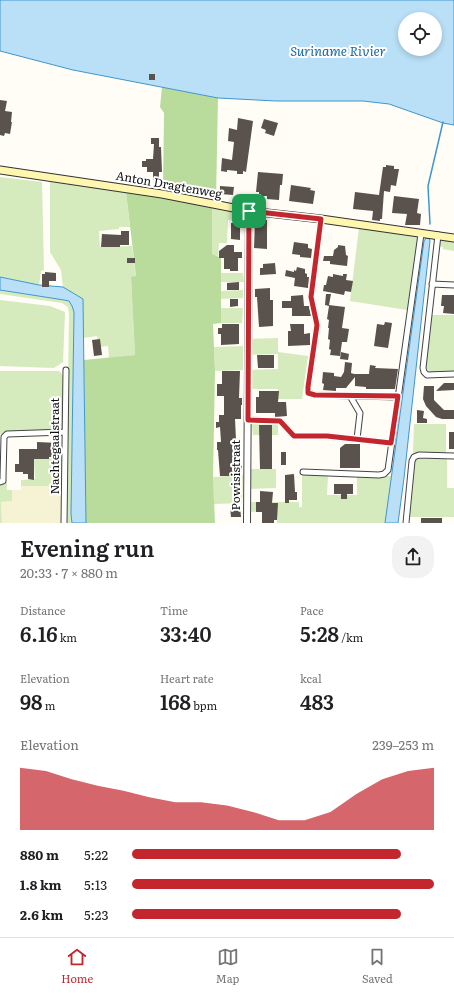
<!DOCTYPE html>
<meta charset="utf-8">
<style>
:root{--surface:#fff;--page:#f2f2f2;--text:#202124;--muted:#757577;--line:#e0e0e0;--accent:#c4262e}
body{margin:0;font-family:Literata,serif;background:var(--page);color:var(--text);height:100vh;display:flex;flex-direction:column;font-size:15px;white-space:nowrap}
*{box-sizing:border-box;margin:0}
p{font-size:13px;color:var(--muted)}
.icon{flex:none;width:22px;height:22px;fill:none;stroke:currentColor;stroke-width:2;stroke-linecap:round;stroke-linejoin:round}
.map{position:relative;height:523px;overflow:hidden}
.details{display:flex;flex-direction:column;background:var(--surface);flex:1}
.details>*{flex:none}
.controls{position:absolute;left:398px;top:12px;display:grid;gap:8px}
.controls a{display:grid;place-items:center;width:44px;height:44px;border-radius:50%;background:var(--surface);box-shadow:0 2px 6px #0003;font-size:20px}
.pin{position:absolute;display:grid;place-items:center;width:34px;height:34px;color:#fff;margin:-17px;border-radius:8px;box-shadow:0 2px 6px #0006}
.round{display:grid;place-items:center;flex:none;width:42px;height:42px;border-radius:16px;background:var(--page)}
.summary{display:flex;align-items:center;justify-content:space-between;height:68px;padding:0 20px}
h1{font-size:22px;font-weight:600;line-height:30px}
.metrics{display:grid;grid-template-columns:repeat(3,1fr);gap:6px;height:68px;padding:4px 20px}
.metrics div{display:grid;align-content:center}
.metrics b{font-size:20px;font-weight:600}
.metrics small{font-size:11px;font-weight:400}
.metrics p{font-size:11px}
.chart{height:112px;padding:8px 20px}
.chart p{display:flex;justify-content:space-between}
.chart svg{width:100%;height:72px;margin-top:4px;fill:var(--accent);opacity:.7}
ul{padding:0 20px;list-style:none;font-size:13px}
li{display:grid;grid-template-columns:64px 48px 1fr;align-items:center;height:30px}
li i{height:10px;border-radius:5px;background:var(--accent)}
.tabs{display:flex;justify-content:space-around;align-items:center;height:56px;border-top:1px solid var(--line);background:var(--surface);font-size:11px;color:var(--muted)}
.tabs a{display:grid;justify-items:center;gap:2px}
.tabs .active{color:var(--accent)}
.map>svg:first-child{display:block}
</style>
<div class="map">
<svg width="454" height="523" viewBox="0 0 454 523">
<rect width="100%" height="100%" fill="#fffdf5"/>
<path fill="#f6f3d4" d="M21,486H64L62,523H2L1,502L11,501L12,490H21Z"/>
<path fill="#d5ebbd" d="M0,177L42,182L44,270L41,271L39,285L0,277Z
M50,180L126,192L130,227H119V229L99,231L100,247L132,246L136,277H131L135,355L109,358L108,346L99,347L97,336L83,338V299L63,287L61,270L50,252Z
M212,206L242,210L244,214V220H228L227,243H219L218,257L212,254Z
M359,228L418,237L407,310L350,301Z
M445,238L454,240V251L443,249V247L439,246L441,241Z
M221,273H243L244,282H221Z
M0,290L64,300L69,301L72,306L74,312L72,436V523H66L69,314L68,307L62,303L0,294Z
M243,290V298L220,299V291Z
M0,300L50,306L65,312L63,362L54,368L0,366Z
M221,308H243L242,323H221Z
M431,315H454V372C444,372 428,377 425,365Z
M278,338V352L308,356L302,399H278V389H248V370L278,369V354L248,355V339Z
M243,346V370L215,371L214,347Z
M0,371H59C63,374 63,376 64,381L63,428L60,430L0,434Z
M252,424H278V435H253Z
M414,424H446V453H413Z
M64,458V486H21V480L35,479L34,459Z
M447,458V488H454V517H407L415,459Z
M249,469H276V488L249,489Z
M243,475L242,503L214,504L213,477Z
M302,475H328L327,495H357V477L392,476L385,523H277V511L248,512V502H299V507H302Z
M7,481V490H12V501L1,502L2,523H0V482Z"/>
<path fill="#b9dc9c" d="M162,87L218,98L216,198L163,190L164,113L160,107Z
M126,192L212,206V254L221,258V323L213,324L215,371L213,477L215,523H86L84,360L135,355L131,277L136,276Z"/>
<path fill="#b9e0f7" stroke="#3f96cf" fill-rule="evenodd" d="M0,0H454V125L443,123L389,104L363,101H276L218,98L73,70L0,51ZM405,19H435V49H405Z
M426,238H429L430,241L404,478L398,523H385L424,241Z
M0,277L39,285L63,287L83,299L86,523H72L71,514L74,312L72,306L69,301L64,300L0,290Z"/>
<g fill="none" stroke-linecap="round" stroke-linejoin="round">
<path stroke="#3f96cf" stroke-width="1.5" d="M430,224L428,186L443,122"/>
</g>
<path fill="#5a524d" d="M149,74H155V80H149Z
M0,100L7,101L5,111L12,112L11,122H12L10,134L5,133L4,136L0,135Z
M238,118L253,121L246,172L243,171V174H237V171L227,170V172L221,171L222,158L232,160L234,142L228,141L229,128L237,130Z
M264,119L278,123L274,136L265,133L266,130L261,128Z
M151,138H159V147H161L162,172H159V180H153V172H147V167H142V161H146V159H153L154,144H151Z
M386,165L394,166V169H399L396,186L391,185L390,192L384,191L382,219H380V221L372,220L373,211L353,209L355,192L379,195L383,167H386Z
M258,172L283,174L282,185H280L279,200L267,199V196H261V194H259V192H256Z
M291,185L311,188L310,190L315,191L313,204L289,201Z
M220,186L234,187L233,195L220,194Z
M394,196L419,199L417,213L421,214L420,225H405L407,214L392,213Z
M255,220H267V249L254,248Z
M231,223H239L238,226H240V240L231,239Z
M121,231H129V245H120V247H101L102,234L121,235Z
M294,242L308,244V248L312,249L311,258L300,257V255L292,254Z
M227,245H234V252H242V258H238V271H230V269H224V258H219V251Z
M338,245L345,246L346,255L348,256L347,266L330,264V261H323L324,256H333L334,250L338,247Z
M127,258H135V263H127Z
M275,263L276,274L260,275V268H263V264Z
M297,267L305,269V273L307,274V277H309L308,288L294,286L295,278L285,276L286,270L294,272V270L296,271Z
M45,272L56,273V281H49V287H42V274H45Z
M333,274L343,276V274H347L346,280L353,281L351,292L345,291L344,295L323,291L324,285H326L328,276L333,277Z
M239,282V290H227V283Z
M270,288V300H273V326L259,327L257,297H255V289Z
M326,294H331L329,305L345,307L342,328L349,329L347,342H342L340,356L330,355L331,350L329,349L330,340L328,339L329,328H328L329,320L327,319L329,306L325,305Z
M303,295L304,306H309L311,316H292V308H282V301H291V296Z
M442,295H454V314L443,313L444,306H441Z
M230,299H238V306L230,307Z
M385,322L392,323L388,348L374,346L377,324L384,325Z
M222,324H239V344L221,345V334H218V328H222Z
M290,324H304V334L310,333V345L288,346V331H291Z
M100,339L102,355L94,356L92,340Z
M341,352L349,354L348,360L340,359Z
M257,355H274V368H258Z
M345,362L352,363L351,373L354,374H369L370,365L376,366L375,368L398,369L395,389H366V387L355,386V377L346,388H336V391L323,390L324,384L322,383L323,372L334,373V376L341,377L344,372Z
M222,371H240L239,398H242V405H241V419H235L236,440L239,439L240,454H236L237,466H242V476H220L218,450H217V442H221L220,427L216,428V422H219V415H224V396H217V384H222Z
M444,383H454V390L436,391Z
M424,386H434V400L444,410H454V419H442L436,417L426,406L423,399Z
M259,391H279L278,402H286L287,416L275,417V413H256V397H259Z
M417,410L424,411L423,418L427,419V423H417Z
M259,425H272V469H260Z
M449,432H454V449H449Z
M37,442L59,443L58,457H49V459H34V480L28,479V474H23V472H15V464H19V449H37Z
M345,444H360V468H340V448Z
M281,452H286V465H281Z
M294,474L295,492H297V500H289V503H285V475Z
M334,484H353V494H347V499H341V494H334Z
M260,491L273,492L272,503H278L277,520H274V523H262V512H256V502H260Z
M240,506L241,517H231L230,507Z
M421,518H442V523H421Z"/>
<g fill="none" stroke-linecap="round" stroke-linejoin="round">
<defs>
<path id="minor" d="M321,219L311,297L317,325L308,387L309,393L315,395L398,397
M438,235L423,368L424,372L427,375L454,374
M432,284L454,285
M350,396L360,413L357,439
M248,420L280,421L294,436H327L391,443
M303,472L379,475L384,474L388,470L421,234
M0,482L3,481V478L4,437L7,434L65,432
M64,523L66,370
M406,523L412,461L414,457L419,455L454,456"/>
<path id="tertiary" d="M247,523L249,211"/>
<path id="secondary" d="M0,170L162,194L249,211L321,219L454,238"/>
</defs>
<use href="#minor" stroke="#444" stroke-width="7"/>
<use href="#tertiary" stroke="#444" stroke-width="8"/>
<use href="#secondary" stroke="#333" stroke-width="9"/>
<use href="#minor" stroke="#fff" stroke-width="5"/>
<use href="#tertiary" stroke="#fff" stroke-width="6"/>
<use href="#secondary" stroke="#fff6b0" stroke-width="7"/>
</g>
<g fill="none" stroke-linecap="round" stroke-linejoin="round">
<defs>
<path id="route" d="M249,211L321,219L311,297L317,325L308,387V393L315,395L398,396L391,443L327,436H294L280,421L248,420Z"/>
</defs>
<use href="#route" stroke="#fff" stroke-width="8"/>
<use href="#route" stroke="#c4262e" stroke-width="5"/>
</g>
<g text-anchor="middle" stroke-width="4" stroke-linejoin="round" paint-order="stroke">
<g font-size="12" fill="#111" stroke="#fff">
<text transform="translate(169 185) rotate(10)" y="4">Anton Dragtenweg</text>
<text transform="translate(55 446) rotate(-90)" y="4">Nachtegaalstraat</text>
<text transform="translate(236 475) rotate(-90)" y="4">Powisistraat</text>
</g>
<g font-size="13" font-style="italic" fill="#1768a6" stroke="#fff">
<text x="338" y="56">Suriname Rivier</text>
</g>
</g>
</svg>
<div class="controls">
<a><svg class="icon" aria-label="locate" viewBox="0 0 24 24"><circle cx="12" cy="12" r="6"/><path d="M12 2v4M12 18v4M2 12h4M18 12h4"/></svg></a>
</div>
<div class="pin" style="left:249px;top:211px;background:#1e9e55"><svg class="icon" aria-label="arrive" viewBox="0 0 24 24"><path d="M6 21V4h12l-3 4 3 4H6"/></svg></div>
</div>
<section class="details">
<div class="summary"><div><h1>Evening run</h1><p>20:33 · 7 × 880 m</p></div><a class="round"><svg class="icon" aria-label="share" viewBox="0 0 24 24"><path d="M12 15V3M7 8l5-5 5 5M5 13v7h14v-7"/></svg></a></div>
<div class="metrics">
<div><p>Distance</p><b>6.16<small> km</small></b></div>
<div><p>Time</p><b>33:40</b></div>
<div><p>Pace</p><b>5:28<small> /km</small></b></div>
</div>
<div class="metrics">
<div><p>Elevation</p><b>98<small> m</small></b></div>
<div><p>Heart rate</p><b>168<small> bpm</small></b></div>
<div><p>kcal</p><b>483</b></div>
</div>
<div class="chart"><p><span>Elevation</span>239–253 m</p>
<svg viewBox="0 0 160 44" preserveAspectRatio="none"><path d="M0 44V6L10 8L20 13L30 17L40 20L50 24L60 27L70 27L80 29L90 33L100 38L110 38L120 33L130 22L140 13L150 8L160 6V44z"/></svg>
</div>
<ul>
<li><b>880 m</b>5:22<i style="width:89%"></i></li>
<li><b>1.8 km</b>5:13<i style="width:100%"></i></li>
<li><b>2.6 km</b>5:23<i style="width:89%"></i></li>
</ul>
</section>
<nav class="tabs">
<a class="active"><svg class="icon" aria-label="home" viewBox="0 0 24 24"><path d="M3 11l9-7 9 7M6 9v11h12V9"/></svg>Home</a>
<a><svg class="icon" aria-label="map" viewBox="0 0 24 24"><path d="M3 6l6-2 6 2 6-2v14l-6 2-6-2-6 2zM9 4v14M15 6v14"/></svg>Map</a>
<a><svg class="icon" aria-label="saved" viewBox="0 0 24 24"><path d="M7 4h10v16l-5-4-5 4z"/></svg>Saved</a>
</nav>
